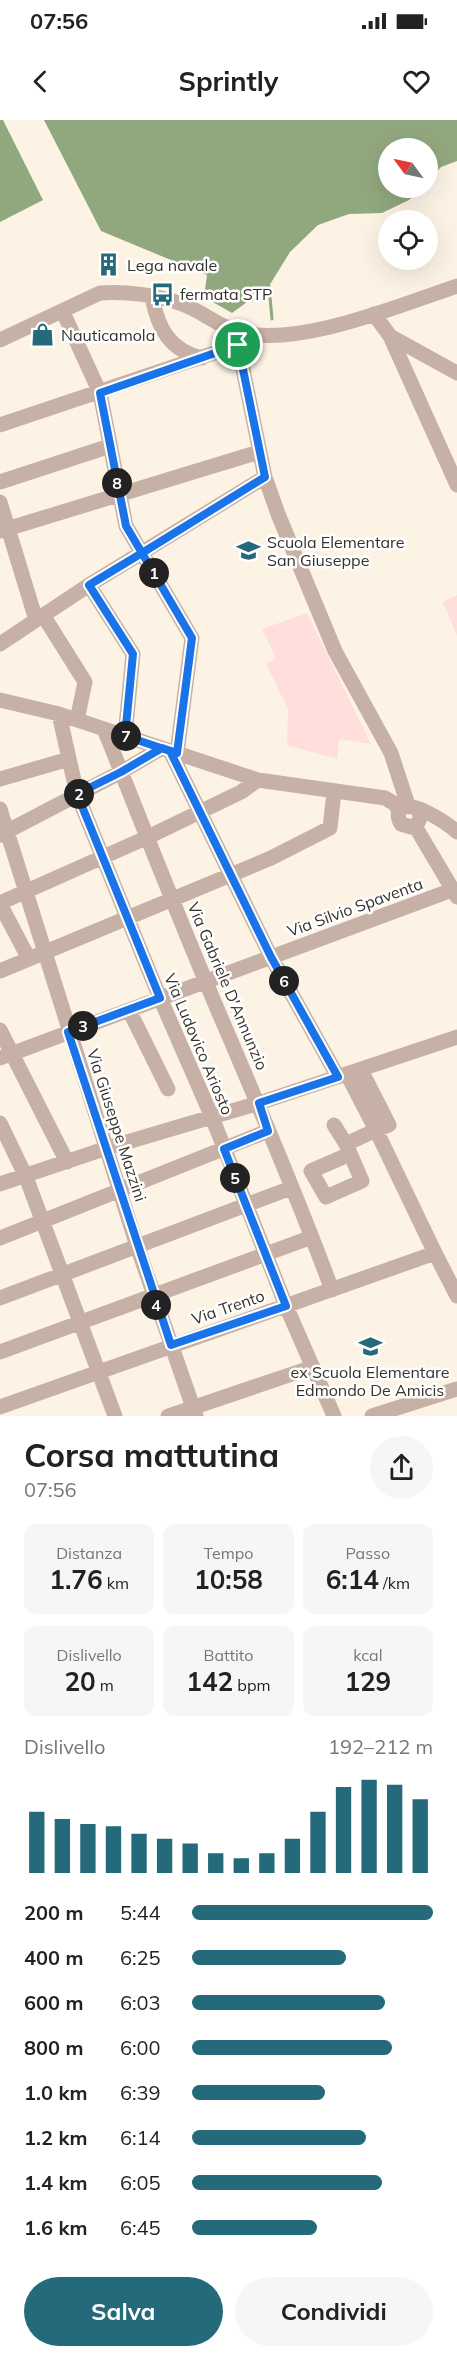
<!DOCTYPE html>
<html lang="it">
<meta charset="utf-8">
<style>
:root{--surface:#fff;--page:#f6f6f6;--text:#222;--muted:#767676;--accent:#256a7a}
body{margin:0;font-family:Mulish,sans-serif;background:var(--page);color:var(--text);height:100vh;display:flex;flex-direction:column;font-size:22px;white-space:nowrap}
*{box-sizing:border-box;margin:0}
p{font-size:20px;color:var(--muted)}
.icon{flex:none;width:33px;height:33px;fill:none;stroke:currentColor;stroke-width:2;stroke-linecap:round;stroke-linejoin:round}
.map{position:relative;height:1296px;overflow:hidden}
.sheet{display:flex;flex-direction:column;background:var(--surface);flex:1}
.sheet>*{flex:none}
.needle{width:39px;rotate:303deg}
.tools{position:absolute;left:378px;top:18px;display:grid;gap:12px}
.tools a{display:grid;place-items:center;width:60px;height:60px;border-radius:50%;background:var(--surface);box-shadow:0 6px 24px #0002;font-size:30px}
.pin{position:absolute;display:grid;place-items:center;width:51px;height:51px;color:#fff;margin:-26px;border:3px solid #fff;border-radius:50%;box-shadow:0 2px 6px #0007}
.km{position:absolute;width:30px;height:30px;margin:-15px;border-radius:50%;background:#222;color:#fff;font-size:16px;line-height:30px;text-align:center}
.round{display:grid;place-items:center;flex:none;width:63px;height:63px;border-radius:32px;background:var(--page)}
.summary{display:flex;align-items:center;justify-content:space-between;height:102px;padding:0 24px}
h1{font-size:33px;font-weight:700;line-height:45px}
.figures{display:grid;grid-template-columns:repeat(3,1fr);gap:9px;height:102px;padding:6px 24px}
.figures div{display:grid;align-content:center;border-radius:12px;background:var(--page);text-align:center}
.figures b{font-size:26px;font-weight:700}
.figures small{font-size:16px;font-weight:400}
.figures p{font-size:16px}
.chart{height:168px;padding:12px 24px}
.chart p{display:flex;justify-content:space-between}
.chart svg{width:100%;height:108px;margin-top:6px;stroke:var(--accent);stroke-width:6}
.primary-button{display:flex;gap:12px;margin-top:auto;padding:12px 24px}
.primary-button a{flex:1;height:69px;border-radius:36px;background:var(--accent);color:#fff;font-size:24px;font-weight:700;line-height:69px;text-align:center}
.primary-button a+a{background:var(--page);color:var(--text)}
ul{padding:0 24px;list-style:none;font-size:20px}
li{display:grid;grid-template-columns:96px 72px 1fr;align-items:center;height:45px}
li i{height:15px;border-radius:8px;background:var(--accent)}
.status{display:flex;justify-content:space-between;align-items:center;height:42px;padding:0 30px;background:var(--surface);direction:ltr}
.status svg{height:16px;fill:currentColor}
header{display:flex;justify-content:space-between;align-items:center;height:78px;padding:0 24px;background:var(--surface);font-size:27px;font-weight:700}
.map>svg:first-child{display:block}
</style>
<div class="status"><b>07:56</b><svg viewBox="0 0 49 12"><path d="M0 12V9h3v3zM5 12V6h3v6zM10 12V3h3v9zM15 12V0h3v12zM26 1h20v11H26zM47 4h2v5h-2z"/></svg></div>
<header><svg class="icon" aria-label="back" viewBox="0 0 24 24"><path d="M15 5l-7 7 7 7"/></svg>Sprintly<svg class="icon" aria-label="heart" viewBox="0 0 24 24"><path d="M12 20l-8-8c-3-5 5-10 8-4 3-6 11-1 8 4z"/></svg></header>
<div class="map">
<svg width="457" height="1296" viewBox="0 0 457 1296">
<rect width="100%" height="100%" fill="#fdf3e5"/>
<path fill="#ffdedc" d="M457,475V516L443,482Z
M307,493L371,624L339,619L337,639L287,625L288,589L266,544L276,538L262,509Z"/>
<path fill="#91a87f" d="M0,0H3L43,80L0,102Z
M44,0H457V41L441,47L428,61V28H388V68H421L409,80L382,93L349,94L318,105L290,132L269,166L232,193L204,177L207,155L101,111Z"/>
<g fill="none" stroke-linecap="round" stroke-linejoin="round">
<path stroke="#91a87f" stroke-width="3" d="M269,166L272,199"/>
<path stroke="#c7b1a7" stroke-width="15" d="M152,177C158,208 169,230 202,238
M63,192L100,273L126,406L192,518L177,633
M374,194L390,216L457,253
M238,212V225L265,357L278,394L335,531L391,633L408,685
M390,216L457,365
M0,220L100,173C125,171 158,175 182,184C202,191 219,207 239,212C298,228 400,185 457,166
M0,305L238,225
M0,362L110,326
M0,382L36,500
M0,411L259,332
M89,465L133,534L125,616
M43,495L85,562L77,600
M0,524L89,465L265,357
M0,580L59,594L258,660L385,678L395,684L399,691
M59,594L77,674L160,878L212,997L286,1186L334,1296
M104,609C146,713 186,818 231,921C266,1003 301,1086 332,1170
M170,631L271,837L338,957
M0,659L69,639
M0,689L137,1126L196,1296
M418,689C422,697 420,704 411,707L401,704C399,700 397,696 399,691C408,676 448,704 457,712
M415,706L457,777
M0,715L121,652L162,628
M0,783L148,717L241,672L258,660
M0,784L29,839
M0,851L271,738L330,708L334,672
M129,890L168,969
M0,910L67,1042
M0,938L452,770
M347,954L376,1010L389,1005L361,950
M0,1003L26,1057L115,1296
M334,1005L346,1024L362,1061L326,1077L311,1051L350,1034
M346,1024L376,1010L435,1133L457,1176
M0,1064L107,1028L259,983L457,917
M0,1118L268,1011
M0,1178L291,1068
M0,1232L312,1117
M0,1287L435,1133
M168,1296L313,1247
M372,1296L457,1269"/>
</g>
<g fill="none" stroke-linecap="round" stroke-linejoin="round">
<defs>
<path id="route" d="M238,225L265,357L142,433L192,518L177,633L162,628L121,652L77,674L160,878L68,912L171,1225L286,1186L224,1029L268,1011L259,983L338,957L271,837L170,631L125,616L133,534L89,465L142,433L126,406L100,273L238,225"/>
</defs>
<use href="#route" stroke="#fff" stroke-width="12"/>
<use href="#route" stroke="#1a73e8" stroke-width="8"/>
</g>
<defs>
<symbol id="building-bare" viewBox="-9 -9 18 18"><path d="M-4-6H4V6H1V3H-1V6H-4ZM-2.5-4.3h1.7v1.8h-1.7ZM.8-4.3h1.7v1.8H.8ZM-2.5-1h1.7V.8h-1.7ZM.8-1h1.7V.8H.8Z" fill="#256a7a" stroke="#fff" stroke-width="2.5" paint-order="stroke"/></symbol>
<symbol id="bus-bare" viewBox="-9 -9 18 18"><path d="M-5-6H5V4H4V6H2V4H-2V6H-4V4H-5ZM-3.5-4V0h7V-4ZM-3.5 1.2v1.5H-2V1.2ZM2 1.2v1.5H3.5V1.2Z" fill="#256a7a" stroke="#fff" stroke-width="2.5" paint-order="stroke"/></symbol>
<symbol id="shop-bare" viewBox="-9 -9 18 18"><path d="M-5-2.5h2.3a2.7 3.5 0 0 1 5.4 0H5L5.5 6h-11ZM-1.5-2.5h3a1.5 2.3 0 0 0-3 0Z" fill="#256a7a" stroke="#fff" stroke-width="2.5" paint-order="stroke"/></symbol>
<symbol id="school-bare" viewBox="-9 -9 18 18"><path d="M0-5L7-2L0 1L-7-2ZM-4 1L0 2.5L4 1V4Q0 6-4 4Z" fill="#256a7a" stroke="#fff" stroke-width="2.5" paint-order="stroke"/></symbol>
</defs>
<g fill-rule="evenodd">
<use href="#building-bare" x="92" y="128" width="33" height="33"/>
<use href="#bus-bare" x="146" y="158" width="33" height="33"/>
<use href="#shop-bare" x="26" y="198" width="33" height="33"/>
<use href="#school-bare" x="232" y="414" width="33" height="33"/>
<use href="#school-bare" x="354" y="1210" width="33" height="33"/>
</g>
<g text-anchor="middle" stroke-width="5" stroke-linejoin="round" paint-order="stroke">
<g font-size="16" fill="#35312c" stroke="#fff" text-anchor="start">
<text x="127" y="151">Lega navale</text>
<text x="180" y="180">fermata STP</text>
<text x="61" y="221">Nauticamola</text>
<text x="267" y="428">Scuola Elementare<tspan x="267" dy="18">San Giuseppe</tspan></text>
<text x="370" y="1258" text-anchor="middle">ex Scuola Elementare<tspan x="370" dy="18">Edmondo De Amicis</tspan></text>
</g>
<g font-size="16" fill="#35312c" stroke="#fff">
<text transform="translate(355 787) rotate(-20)" y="6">Via Silvio Spaventa</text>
<text transform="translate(228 866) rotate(67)" y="6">Via Gabriele D'Annunzio</text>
<text transform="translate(199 924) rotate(67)" y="6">Via Ludovico Ariosto</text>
<text transform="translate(117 1005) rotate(72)" y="6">Via Giuseppe Mazzini</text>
<text transform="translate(228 1187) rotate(-19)" y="6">Via Trento</text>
</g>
</g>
</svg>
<div class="tools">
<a><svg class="needle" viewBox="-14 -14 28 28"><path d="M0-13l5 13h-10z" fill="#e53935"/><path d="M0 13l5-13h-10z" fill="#767676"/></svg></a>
<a><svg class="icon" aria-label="locate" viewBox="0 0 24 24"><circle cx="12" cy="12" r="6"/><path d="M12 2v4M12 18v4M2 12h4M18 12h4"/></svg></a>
</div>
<div class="pin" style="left:238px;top:225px;background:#1e9e55"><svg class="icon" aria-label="arrive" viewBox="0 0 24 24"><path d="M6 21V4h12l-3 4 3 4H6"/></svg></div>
<b class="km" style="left:154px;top:453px">1</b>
<b class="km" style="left:79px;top:674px">2</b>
<b class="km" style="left:83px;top:906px">3</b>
<b class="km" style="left:156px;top:1185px">4</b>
<b class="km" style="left:235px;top:1058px">5</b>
<b class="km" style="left:284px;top:861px">6</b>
<b class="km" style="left:126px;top:616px">7</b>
<b class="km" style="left:117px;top:363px">8</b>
</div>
<section class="sheet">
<div class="summary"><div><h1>Corsa mattutina</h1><p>07:56</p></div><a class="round"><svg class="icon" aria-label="share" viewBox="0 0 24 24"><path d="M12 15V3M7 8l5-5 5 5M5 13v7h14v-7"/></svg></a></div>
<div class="figures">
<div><p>Distanza</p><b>1.76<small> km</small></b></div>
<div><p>Tempo</p><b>10:58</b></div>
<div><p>Passo</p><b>6:14<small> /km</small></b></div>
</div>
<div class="figures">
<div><p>Dislivello</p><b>20<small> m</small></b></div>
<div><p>Battito</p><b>142<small> bpm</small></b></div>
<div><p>kcal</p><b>129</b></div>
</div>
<div class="chart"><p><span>Dislivello</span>192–212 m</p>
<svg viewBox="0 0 160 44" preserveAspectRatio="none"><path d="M5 44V19M15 44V22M25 44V24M35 44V25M45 44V28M55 44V30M65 44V32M75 44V36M85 44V38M95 44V36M105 44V30M115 44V19M125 44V9M135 44V6M145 44V8M155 44V14"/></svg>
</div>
<ul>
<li><b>200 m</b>5:44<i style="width:100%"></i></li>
<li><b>400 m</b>6:25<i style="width:64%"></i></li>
<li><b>600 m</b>6:03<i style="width:80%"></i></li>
<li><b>800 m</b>6:00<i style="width:83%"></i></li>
<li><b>1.0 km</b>6:39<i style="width:55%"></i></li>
<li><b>1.2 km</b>6:14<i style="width:72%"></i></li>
<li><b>1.4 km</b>6:05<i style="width:79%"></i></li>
<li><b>1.6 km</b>6:45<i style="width:52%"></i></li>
</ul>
<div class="primary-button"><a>Salva</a><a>Condividi</a></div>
</section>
